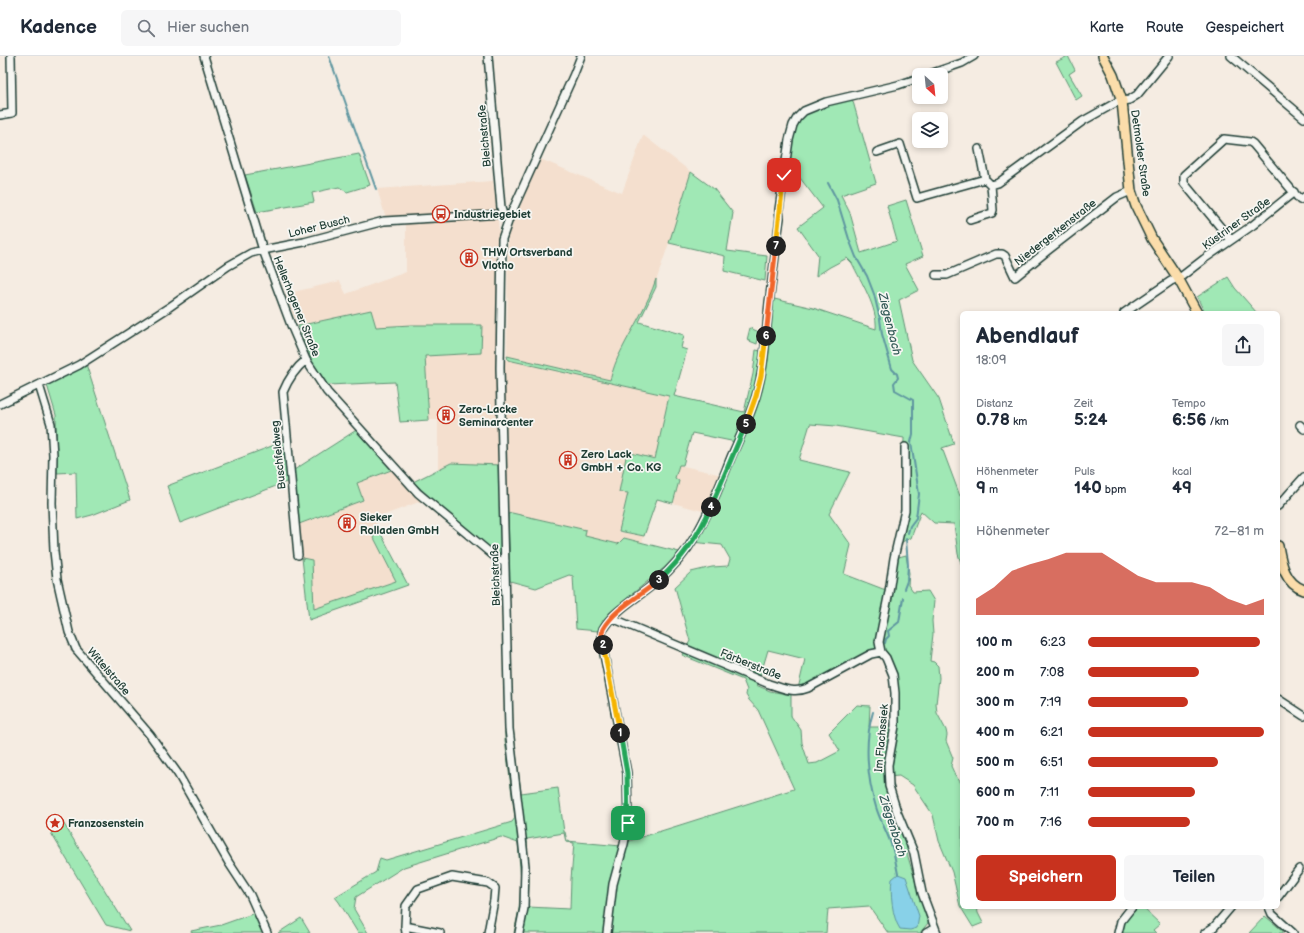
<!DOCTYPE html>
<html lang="de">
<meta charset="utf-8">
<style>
:root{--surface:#fff;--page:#f6f6f7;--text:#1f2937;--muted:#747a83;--line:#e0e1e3;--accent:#c8321e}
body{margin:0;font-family:"Balsamiq Sans",sans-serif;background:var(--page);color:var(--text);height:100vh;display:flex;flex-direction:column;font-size:15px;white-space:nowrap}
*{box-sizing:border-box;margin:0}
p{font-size:13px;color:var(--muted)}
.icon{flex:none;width:22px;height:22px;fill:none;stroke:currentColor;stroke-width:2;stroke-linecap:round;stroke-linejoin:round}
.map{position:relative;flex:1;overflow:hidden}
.panel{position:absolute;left:960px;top:255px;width:320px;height:598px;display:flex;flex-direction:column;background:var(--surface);border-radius:6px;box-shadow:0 2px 6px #0003}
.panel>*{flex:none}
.needle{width:26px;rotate:153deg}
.buttons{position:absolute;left:912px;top:12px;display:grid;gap:8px}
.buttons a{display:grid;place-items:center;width:36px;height:36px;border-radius:6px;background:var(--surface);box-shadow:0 2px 6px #0003;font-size:20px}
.pin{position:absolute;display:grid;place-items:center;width:34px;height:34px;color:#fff;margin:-17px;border-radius:8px;box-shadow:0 2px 6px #0006}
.km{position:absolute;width:20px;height:20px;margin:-10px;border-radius:50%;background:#222;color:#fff;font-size:11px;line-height:20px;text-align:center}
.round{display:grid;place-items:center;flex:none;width:42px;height:42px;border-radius:6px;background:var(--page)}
.overview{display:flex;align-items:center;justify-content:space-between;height:68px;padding:0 16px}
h1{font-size:22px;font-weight:700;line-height:30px}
.figures{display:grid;grid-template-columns:repeat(3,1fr);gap:6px;height:68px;padding:4px 16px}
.figures div{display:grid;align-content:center}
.figures b{font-size:17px;font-weight:700}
.figures small{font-size:11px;font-weight:400}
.figures p{font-size:11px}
.chart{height:112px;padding:8px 16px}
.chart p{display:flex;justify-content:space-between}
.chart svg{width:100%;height:72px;margin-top:4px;fill:var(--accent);opacity:.7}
.cta{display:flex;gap:8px;margin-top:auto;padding:8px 16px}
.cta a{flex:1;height:46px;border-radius:6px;background:var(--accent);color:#fff;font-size:16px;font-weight:700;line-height:46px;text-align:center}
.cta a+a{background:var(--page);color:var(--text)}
ul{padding:0 16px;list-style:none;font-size:13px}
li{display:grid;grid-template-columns:64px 48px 1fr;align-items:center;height:30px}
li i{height:10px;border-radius:5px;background:var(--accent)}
header{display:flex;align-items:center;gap:24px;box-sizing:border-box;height:56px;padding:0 20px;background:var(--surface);border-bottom:1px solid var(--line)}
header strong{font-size:19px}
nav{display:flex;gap:22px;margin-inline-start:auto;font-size:14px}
.search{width:280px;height:36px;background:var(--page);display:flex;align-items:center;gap:10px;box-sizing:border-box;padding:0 14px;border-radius:6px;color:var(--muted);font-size:15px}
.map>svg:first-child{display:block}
</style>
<header>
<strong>Kadence</strong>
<div class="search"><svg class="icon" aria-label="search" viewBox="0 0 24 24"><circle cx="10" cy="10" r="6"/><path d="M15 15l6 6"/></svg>Hier suchen</div>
<nav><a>Karte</a><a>Route</a><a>Gespeichert</a></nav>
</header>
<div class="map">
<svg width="1304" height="877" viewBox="0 0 1304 877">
<rect width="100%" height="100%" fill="#f5ece2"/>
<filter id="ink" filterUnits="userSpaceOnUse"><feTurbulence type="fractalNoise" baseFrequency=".025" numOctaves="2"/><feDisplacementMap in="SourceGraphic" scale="8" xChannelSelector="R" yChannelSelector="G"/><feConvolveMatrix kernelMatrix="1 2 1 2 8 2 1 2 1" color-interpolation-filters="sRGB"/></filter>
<g filter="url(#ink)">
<path fill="#f4dfce" d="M643,79L691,116L669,187L654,231L635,269L620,296L610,324L507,300L508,179L540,103L622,137Z
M493,125L500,183L499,304H508L669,340L655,403L619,436L628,437L619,476L644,480L642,487L624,482L618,488L584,480L586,474L512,457L501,458L451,407L438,413V364H429L425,300L481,297L482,269H411L376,271L371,254L298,270L285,238L340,225L346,238L406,216V163L386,162L377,133Z
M679,409L722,419L706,456L673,447L679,425L675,422Z
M394,413L424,444L374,463L380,476L373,480L396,525L314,554L312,504L302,502L299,468L363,444L357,427Z"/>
<path fill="#a0e8b5" stroke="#609274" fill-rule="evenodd" d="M1068,0L1075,14L1069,18L1082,40L1076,44L1056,6Z
M852,42L876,127L841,139L850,157L861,197L897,185L887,150L906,144L923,200L905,208L919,234L899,244L912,304L939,343L954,388L942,392L960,440L962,439V510L958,498L954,468L934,467L921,455L911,482L897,488L902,474L904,382L836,370L810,368L799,404L850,416L829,458L851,489L844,518L883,533L890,534L895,502L906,499L909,517L908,529L913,536L928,535L934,545L932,565L933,578L930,605L934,606L938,610L939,622L936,648L937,657L946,674L947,679L946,685L953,702L951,710L955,719L962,728V851H977L978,857L983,867L973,871L960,850L952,816L939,785L933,759L913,729L899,720L886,721L903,766L908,801L928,867L920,877H888L869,850L828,853L826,877H514L519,853L521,825L518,787L501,781L404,811L356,841L354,853L368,877H358L339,846L335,841L376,816L380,802L386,804L512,766L515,762L505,684L503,569L510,570L513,672L521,737L558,732L564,776H565L567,785L621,790L623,787L794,733L758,654L749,644L746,639L747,634L743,624L682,599L690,585L675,531L691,516L712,511L728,510L730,503L722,489L691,486L696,479L736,386L692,377L683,409H679L675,422L679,425L673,447L657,443L644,480L619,475L628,437L619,436L627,396L655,403L669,340L508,304L507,300L610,324C613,314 616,304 621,295C633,271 648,248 656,223V231L639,266L684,279L681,292L687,294L674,340L744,356L753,318L756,294L761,295L770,242L813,252L876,273C878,252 861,226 852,207L847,202L830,211L816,220L818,199L798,171L823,152L787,105L794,69L807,57L828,49ZM768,594L805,603L798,633L880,597L890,620L892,641L891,671H869L870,650L857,649L829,677L840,695L817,707L809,708L802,687L801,674L791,660V639L770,635L756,629L759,624ZM564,777L566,786L574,787L571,823L570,853L528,851L529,825L527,783Z
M359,98L370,129L347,136L339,131L312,137L314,146L257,156L245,119Z
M691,116L714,133L733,157L727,195L767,200L765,225L724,215L725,200L669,187Z
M1228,221L1235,232L1257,257H1205L1197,241Z
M371,254L376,271L411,269H482L481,297L425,300L429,364L400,366L395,326L328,329L313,307L298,270Z
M750,272L759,276L757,288L747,284Z
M86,308L130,444L92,459L77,463L76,416L57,417L56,359L47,329Z
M358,373L394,413L357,427L363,444L299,468L294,414Z
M285,385L289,425L180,467L167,430Z
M451,407L500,409L502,493L500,497L497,498L491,495L413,426Z
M512,457L586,474L585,480L618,488L624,482L679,496L665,511L609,557L598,575L576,573L573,520L569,519L536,532L510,525L508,458Z
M380,476L408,529L309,564L302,502L312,504L314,553L396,525L373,480Z
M62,765L130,875L106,869L51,777Z
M1139,851H1142L1160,868L1153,874L1156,877H1121L1126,864Z
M255,857L264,877H192L191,875L221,869Z
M1265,860L1283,875V877H1249Z
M301,862L310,877H278Z"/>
<path fill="#88d1e8" stroke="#5e96a0" d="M898,818L906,821L919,860L917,872L910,874L900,873C892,861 890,837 892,823Z"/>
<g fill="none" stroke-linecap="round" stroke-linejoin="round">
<path stroke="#5e96a0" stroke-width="2" d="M329,0L376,133
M828,127L837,144L849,183L856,201L867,220L874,238L880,263L882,278L892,313L897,318L898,322L894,327L895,334L913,344V378L911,386L919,438L916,462L910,470L908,477
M904,533L907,525L908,509L906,483
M885,587L886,583L889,580L888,575L899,566L903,542
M873,656C864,685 867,722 876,751C880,765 888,777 892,791C895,800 896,809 898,818"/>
<defs>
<path id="minor" d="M204,0L263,194L291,269L306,304L327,336L418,437L500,505H505
M488,0L501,152L503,158
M1231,0L1304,62
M927,19L962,7L974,0
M0,59L12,57L11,0
M979,93L985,123L991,129L998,127L1083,65L1117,46L1129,44L1137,39L1169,0
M877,96L900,88L917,142L985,123
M970,164L992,157L993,154L991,129
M1231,184L1184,127V119L1224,83L1250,86L1253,88L1300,144L1304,141
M936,219H947L996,198H1002L1005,200L1015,221L1047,195L1117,141L1131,135
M1124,257L1171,225L1182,220L1204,203L1253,169L1294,136
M39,329L51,368L53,399L52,447L54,495L57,523L69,576L76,593L150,679L178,718L229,807L250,839L267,877
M0,348L79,309L168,252L228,210L251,197L263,194L304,186L384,165L503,158L510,160
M1300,369L1304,373
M905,391V454L894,502L889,536L879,586L881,596L886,602L893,619L895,637V670L888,709L889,730L897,756L914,797L922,837L937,877
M1278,450L1304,421
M298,499L283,336C288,324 296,312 306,304
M612,562L769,628C783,632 793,638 808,632L871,598L881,596
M1278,643L1304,660
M1278,841L1299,813
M1269,851L1272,858L1293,877
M405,870L406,850L418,833L452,821L488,827L495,832L494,844L488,877
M406,877L405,870L440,877
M519,877L524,852L525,810L522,782L509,673L500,312L502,183L510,160L574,18L581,0
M607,877L613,828L624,788L628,767L627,717L602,588C602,583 601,578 603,573C614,554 639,541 655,527C672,513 686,497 696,479C711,454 721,426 732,399C741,379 750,360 756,340C765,310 766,277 769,247C773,218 776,190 780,162L779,154L789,84L793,69L797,62L804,55L826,46L898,29L919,22
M926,877L935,872
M1118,877L1121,865L1132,851
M1205,877L1214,871L1231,851"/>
<path id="major" d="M1103,0L1113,19L1122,45L1131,135L1136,150L1152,183L1178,222L1197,257
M1278,490C1281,507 1285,528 1304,534"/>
</defs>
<use href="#minor" stroke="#1f3d34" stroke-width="10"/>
<use href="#major" stroke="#1f3d34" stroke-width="12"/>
<use href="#minor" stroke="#f6f6f2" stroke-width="7"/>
<use href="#major" stroke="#fbddab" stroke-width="9"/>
</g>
</g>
<g fill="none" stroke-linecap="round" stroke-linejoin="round" filter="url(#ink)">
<defs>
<path id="split-1" d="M620,677L627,717L628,767"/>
<path id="split-2" d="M603,589L620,677"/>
<path id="split-3" d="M603,589C602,584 601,578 603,573C615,552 642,539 659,524"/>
<path id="split-4" d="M659,524C682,503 699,479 711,451"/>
<path id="split-5" d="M711,451L746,368"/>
<path id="split-6" d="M746,368L756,340L761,320L766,280"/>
<path id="split-7" d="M766,280L776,190"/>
<path id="split-8" d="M776,190L784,119"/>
</defs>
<use href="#split-1" stroke="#fff" stroke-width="8"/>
<use href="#split-2" stroke="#fff" stroke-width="8"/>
<use href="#split-3" stroke="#fff" stroke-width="8"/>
<use href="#split-4" stroke="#fff" stroke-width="8"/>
<use href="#split-5" stroke="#fff" stroke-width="8"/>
<use href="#split-6" stroke="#fff" stroke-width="8"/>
<use href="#split-7" stroke="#fff" stroke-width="8"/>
<use href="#split-8" stroke="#fff" stroke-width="8"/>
<use href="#split-1" stroke="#22a559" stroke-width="5"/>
<use href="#split-2" stroke="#f5b400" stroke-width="5"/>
<use href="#split-3" stroke="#f0652b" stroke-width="5"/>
<use href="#split-4" stroke="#22a559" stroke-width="5"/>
<use href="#split-5" stroke="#22a559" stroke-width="5"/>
<use href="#split-6" stroke="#f5b400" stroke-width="5"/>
<use href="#split-7" stroke="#f0652b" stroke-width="5"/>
<use href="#split-8" stroke="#f5b400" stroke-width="5"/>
</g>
<defs>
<symbol id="bus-ring" viewBox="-11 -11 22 22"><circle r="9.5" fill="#f6f6f2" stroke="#c8321e" stroke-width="1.5"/><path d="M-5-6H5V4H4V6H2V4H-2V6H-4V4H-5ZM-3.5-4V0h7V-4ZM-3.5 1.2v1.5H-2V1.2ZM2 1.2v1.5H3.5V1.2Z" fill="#c8321e"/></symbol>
<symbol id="building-ring" viewBox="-11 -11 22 22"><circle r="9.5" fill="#f6f6f2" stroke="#c8321e" stroke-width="1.5"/><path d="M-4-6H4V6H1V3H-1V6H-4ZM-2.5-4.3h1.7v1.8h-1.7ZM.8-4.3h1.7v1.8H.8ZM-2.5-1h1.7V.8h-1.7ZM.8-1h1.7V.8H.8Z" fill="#c8321e"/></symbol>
<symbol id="sight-ring" viewBox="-11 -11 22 22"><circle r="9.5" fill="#f6f6f2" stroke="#c8321e" stroke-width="1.5"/><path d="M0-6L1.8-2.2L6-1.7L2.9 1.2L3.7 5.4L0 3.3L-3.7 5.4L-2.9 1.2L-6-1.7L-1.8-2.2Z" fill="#c8321e"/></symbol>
</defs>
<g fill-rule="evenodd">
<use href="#bus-ring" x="431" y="148" width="20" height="20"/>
<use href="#building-ring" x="459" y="192" width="20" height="20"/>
<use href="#building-ring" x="436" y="349" width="20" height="20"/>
<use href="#building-ring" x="558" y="394" width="20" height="20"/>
<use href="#building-ring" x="337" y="457" width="20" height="20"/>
<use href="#sight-ring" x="45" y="757" width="20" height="20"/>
</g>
<g text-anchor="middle" stroke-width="3.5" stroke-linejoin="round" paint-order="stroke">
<g font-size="11" fill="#1f3d34" stroke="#f6f6f2">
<text transform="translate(484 80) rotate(-95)" y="4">Bleichstraße</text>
<text transform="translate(1141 97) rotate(82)" y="4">Detmolder Straße</text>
<text transform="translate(1236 167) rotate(-36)" y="4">Küstriner Straße</text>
<text transform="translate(319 170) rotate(-14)" y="4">Loher Busch</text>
<text transform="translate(1055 176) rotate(-38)" y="4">Niedergerkenstraße</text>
<text transform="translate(297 250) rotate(68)" y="4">Hellerhagener Straße</text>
<text transform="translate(278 399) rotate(-96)" y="4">Buschfeldweg</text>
<text transform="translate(495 519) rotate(-92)" y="4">Bleichstraße</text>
<text transform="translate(751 608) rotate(22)" y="4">Färberstraße</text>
<text transform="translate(109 615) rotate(49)" y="4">Wittelstraße</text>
<text transform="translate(881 682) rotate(-85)" y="4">Im Flachssiek</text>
</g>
<g font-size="11" font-weight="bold" fill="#1f3d34" stroke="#f6f6f2" text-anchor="start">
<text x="454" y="162">Industriegebiet</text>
<text x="482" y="200">THW Ortsverband<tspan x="482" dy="13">Vlotho</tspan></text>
<text x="459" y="357">Zero-Lacke<tspan x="459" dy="13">Seminarcenter</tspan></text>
<text x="581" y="402">Zero Lack<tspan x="581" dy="13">GmbH + Co. KG</tspan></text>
<text x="360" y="465">Sieker<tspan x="360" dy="13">Rolladen GmbH</tspan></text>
<text x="68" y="771">Franzosenstein</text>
</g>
<g font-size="12" font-style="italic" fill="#345b58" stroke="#f6f6f2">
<text transform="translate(890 268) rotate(76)" y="4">Ziegenbach</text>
<text transform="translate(893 770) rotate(72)" y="4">Ziegenbach</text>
</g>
</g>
</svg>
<div class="buttons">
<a><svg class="needle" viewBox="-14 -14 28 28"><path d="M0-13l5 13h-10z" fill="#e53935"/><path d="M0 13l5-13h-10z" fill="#747a83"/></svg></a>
<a><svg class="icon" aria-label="layers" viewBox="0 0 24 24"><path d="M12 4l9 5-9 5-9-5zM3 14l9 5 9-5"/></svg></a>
</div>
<div class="pin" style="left:628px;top:767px;background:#1e9e55"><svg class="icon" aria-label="arrive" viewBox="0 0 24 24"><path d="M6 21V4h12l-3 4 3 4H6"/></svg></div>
<div class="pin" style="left:784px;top:119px;background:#d93025"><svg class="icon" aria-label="check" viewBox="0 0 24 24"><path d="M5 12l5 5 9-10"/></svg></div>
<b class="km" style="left:620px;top:677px">1</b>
<b class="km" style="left:603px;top:589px">2</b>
<b class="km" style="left:659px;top:524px">3</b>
<b class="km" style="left:711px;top:451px">4</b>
<b class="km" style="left:746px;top:368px">5</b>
<b class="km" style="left:766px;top:280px">6</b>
<b class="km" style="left:776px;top:190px">7</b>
<section class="panel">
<div class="overview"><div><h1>Abendlauf</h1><p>18:09</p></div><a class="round"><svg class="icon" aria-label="share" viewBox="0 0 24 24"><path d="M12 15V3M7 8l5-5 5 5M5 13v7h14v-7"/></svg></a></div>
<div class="figures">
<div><p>Distanz</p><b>0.78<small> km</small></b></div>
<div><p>Zeit</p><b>5:24</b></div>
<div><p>Tempo</p><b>6:56<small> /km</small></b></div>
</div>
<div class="figures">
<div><p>Höhenmeter</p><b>9<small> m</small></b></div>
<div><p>Puls</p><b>140<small> bpm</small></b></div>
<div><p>kcal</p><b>49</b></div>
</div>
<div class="chart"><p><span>Höhenmeter</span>72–81 m</p>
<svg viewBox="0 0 160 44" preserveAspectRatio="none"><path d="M0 44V34L10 27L20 17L30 13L40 10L50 6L60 6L70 6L80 13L90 20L100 24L110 24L120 24L130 27L140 34L150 38L160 34V44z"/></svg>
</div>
<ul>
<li><b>100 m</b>6:23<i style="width:98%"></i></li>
<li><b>200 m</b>7:08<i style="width:63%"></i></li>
<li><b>300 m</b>7:19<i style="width:57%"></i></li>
<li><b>400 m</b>6:21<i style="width:100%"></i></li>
<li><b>500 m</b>6:51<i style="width:74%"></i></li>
<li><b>600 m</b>7:11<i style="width:61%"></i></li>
<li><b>700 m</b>7:16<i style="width:58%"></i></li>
</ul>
<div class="cta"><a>Speichern</a><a>Teilen</a></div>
</section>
</div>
